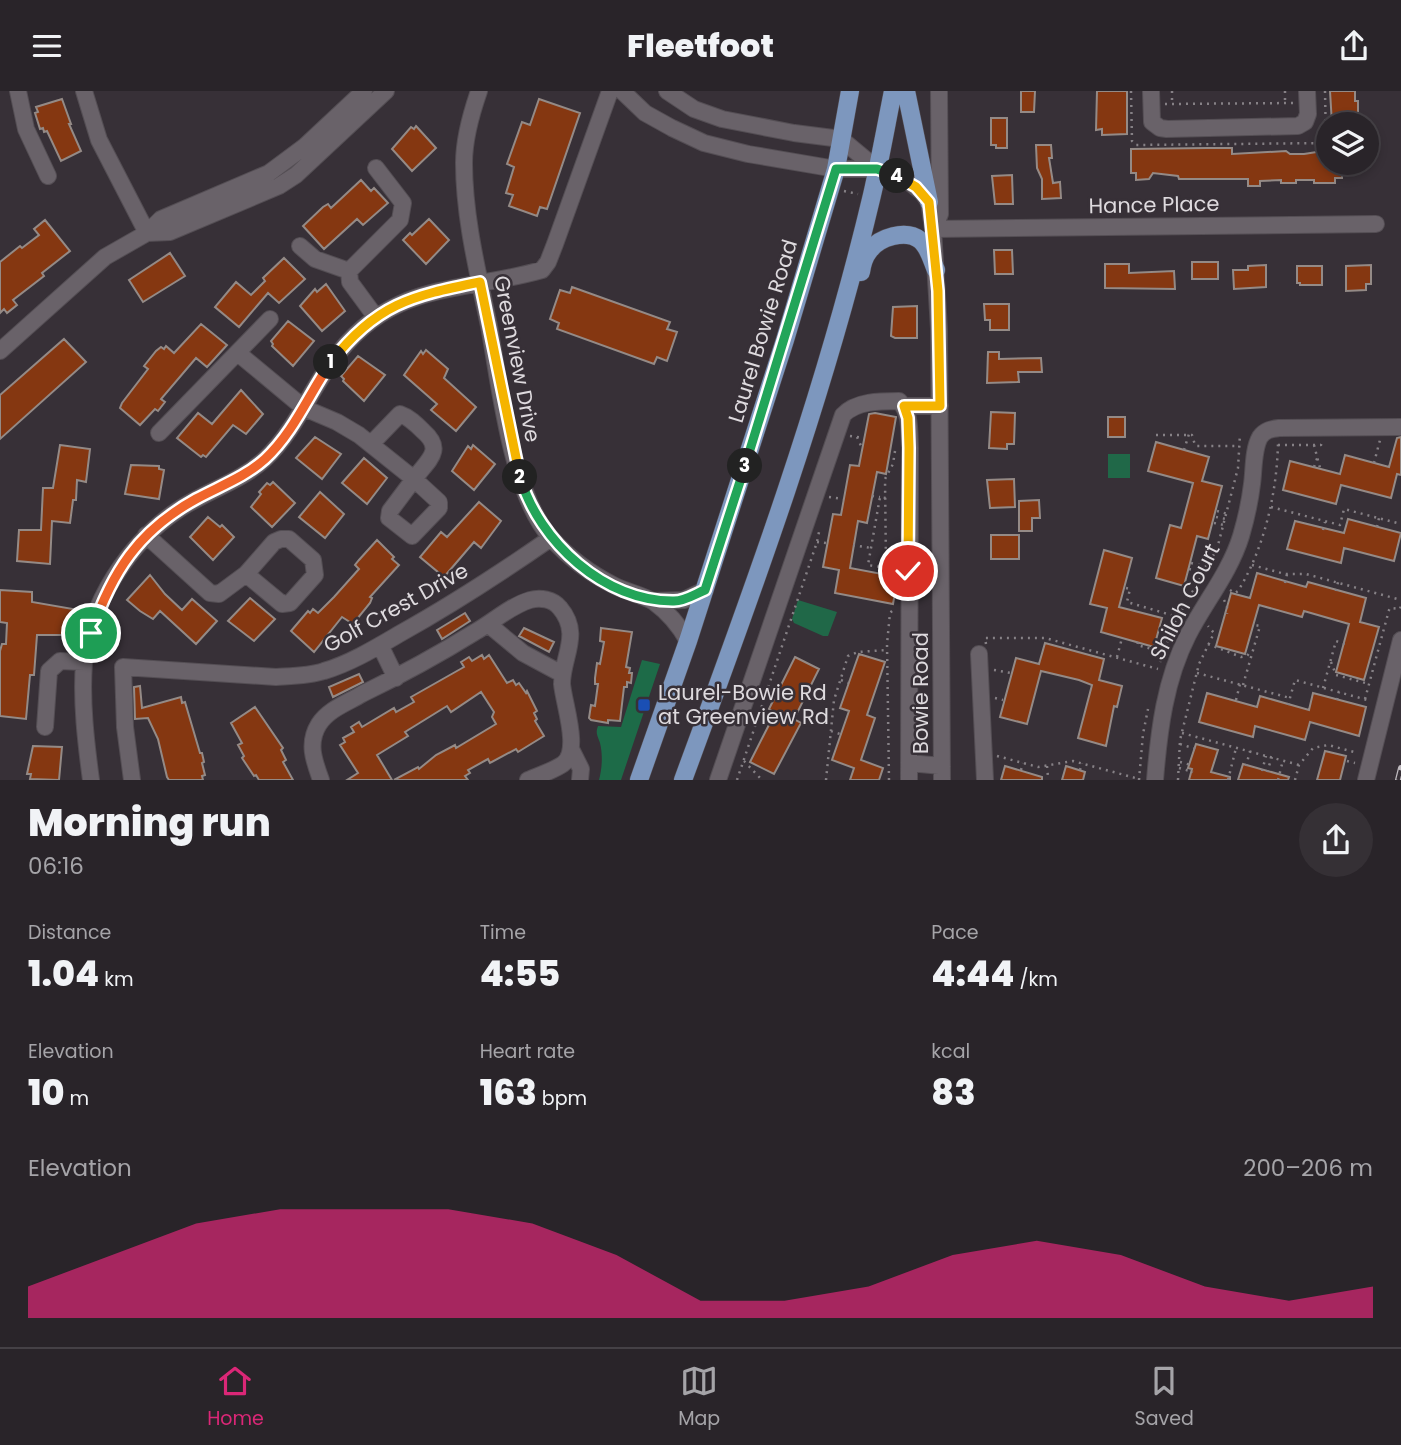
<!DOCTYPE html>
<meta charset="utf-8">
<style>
:root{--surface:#292429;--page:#353035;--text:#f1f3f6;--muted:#a5a4a8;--line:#454146;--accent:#db2777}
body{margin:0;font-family:Poppins,sans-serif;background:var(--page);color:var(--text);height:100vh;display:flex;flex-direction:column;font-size:26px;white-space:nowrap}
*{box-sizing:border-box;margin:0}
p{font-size:23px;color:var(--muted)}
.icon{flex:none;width:38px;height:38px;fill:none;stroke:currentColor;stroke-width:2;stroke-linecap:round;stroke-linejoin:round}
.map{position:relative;height:689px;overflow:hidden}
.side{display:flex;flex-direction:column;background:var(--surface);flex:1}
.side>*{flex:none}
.tools{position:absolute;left:1316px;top:21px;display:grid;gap:14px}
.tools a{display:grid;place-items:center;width:63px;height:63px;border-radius:50%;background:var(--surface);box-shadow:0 4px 10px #0003,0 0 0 2px var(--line);font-size:35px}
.pin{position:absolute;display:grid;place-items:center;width:60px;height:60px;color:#fff;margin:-30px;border:4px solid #fff;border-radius:50%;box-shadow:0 2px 7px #0007}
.km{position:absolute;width:35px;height:35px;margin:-18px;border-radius:50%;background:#222;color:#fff;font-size:19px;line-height:35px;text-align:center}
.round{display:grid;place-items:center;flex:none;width:74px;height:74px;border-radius:37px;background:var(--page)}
.headline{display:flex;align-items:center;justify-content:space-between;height:119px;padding:0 28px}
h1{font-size:38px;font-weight:800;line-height:52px}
.figures{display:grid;grid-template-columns:repeat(3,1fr);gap:10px;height:119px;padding:7px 28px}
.figures div{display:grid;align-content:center}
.figures b{font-size:35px;font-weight:800}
.figures small{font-size:19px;font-weight:400}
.figures p{font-size:19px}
.chart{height:196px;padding:14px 28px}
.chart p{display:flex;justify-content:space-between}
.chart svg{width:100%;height:126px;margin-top:7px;fill:var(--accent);opacity:.7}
header{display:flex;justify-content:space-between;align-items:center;height:91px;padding:0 28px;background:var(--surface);font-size:32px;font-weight:800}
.menu{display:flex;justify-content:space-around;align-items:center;height:98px;border-top:2px solid var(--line);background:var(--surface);font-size:19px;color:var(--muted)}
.menu a{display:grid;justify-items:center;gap:4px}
.menu .active{color:var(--accent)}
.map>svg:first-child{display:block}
</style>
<header><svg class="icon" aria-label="menu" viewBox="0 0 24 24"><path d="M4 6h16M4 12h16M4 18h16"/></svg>Fleetfoot<svg class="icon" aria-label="share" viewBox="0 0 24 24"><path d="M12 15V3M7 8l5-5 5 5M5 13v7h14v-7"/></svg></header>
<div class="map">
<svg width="1401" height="689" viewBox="0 0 1401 689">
<rect width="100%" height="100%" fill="#373037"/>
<path fill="#206848" d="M1108,363H1130V387H1108Z
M798,509L837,521L828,545H823L794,532L792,528Z"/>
<path fill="#1d6b48" d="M642,569L660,573L621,689H599C602,678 603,664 600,652C598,645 595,643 598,635L621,636Z"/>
<path fill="#853711" stroke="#948a86" stroke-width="2" d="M1021,0H1035L1034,21H1021Z
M1097,0H1127V43L1102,44V38L1096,39Z
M1330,0H1355V10H1358V33H1332Z
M62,8L71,33H69L81,60L61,70L47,40L44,41L43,37L40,38L35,22L38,21L36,16Z
M539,8L580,22L547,118L540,116L537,125L509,115L513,104L506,102L514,76L507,73L522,31L530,34Z
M991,27H1007V57H996V54H991Z
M416,35L436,57L412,80L392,58L411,36L414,38Z
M1036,54H1051L1052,67H1049L1053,92L1060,91L1061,107L1042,108V88L1037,77Z
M1207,57H1232V63L1286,60L1290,63H1304L1323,60L1328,62V72H1342V87H1335V92H1314V89H1296V92H1281V89L1260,90V95H1248V88H1179L1178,85L1153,82L1149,88L1136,89V82H1131V58Z
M1012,84L1013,113H995L992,85Z
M361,89L371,100L374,97L388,112L363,134L357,128L324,158L303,135L323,116L328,113L331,117Z
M429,128L449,149L426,173L403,149L410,142L412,144Z
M45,129L70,160L42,182L44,185L13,209L17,214L7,222L4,218L0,222V171L20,155L22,157L39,144L34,138Z
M994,159H1012L1013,183H995Z
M170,162L185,185L143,211L129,189Z
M284,167L305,188L279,212L268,202L239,236L215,216L236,191L251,204L265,190L263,187Z
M1192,171H1218V188H1192Z
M1105,173H1129V182L1174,180L1175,198L1105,197Z
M1266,174V196L1234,198L1233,179H1248V175Z
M1371,174V193H1366V199L1346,200V175Z
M1297,175H1322V194H1300V192H1297Z
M326,193L345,220L322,240L300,215L315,198L317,201Z
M572,196L670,231L667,238L677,241L667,270L657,266L654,273L557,238L559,232L550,228L560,199L570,202Z
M984,213H1009V239H990V229H985Z
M917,215V247H895L891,245L893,216Z
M288,230L314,250L293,275L272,255L273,253L271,250Z
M201,233L227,254L207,276L196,267L161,308L165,311L158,320L155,318L140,334L120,317L122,312L148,278L144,275L156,260L161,256L164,258L166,255L174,262Z
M64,248L86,271L0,348V304Z
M426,259L448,278L444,287L476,316L456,340L431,319L437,313L404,284L421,260L423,263Z
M988,261H999V268L1041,267L1042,281H1018L1019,291L987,292Z
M358,265L385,284L364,310L343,290L344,288L341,285Z
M241,299L263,323L246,343L233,334L206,366L203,364L201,366L177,347L198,322L212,333Z
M991,321L1015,322L1014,353H1007V358L989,357Z
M875,322L896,326L886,383L877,381L867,432L858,430L850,477L898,486L893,513L835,502L839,479L823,476L833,423L841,424L850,374L859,375L869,323Z
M1108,326H1125V346H1108Z
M315,346L341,363L322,388L296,367Z
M1401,346V384L1397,383L1391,407L1341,394L1336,413L1283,399L1290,370L1340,383L1345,364L1389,376L1397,347Z
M1156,351L1209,366L1202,390L1222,395L1208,448L1197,445L1184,495L1156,487L1170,434L1181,437L1193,392L1148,380Z
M60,354L90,358L86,391L77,389L76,409H73L70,432L52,430L50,473L17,470L19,439H41L43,397H53Z
M473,354L495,373L474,399L452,380L468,355L471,358Z
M364,367L387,387L367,413L342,392Z
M131,374L159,375V378L164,379L159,408L125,403Z
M1014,388L1015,416L990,417L987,389Z
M273,391L295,412L272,436L251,416L261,403L259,401L267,392L270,394Z
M320,401L344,423L325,447L299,426Z
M1039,409L1040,427H1032V440H1019V410Z
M479,411L501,430L481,457L474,451L444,486L420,466L441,441L447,446Z
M208,426L220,436L222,434L234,446L213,469L190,446Z
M1348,428L1401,442L1394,470L1344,457L1341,472L1287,458L1295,430L1344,442Z
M991,444H1019V468H991Z
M377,449L394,466L392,468L399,474L370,506L372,507L370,512L353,533L342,526L314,561L291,540L308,520L310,522L313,518L318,522L334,506L359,478L355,474L359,469Z
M1104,459L1132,467L1119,516L1162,527L1154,556L1101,541L1107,517L1090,513Z
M1257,482L1306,496L1308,491L1366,507L1360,531L1379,536L1364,589L1336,581L1349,533L1304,520L1302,526L1259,514L1245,563L1216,555L1231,502L1250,507Z
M150,484L165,503L182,519L192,508L217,530L196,553L160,520L153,528L140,520L127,509Z
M0,499L32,501V511L73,518L71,544H37L34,584H30L26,628L0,625V560L2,553H6L7,532L0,531Z
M250,507L275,528L254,550L228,530Z
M465,522L470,530L442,548L437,539Z
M524,537L554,551L549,561L519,545Z
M601,537L632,541L626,576L630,577L629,582H632L631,592L627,591V596H624L620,630L608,629V632L591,629L589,627L591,614L595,615L598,593H595V587L597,572L600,573L604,551L600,550Z
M1045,552L1104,568L1099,589L1122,595L1117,616L1114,615L1106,655L1078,647L1092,594L1079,589L1041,580L1027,633L1000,626L1016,567L1039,573Z
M859,563L885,571L867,624L875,627L861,669L883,677L879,689H850L854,677L832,669L849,620L840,617Z
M482,564L484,568L489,564L507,592L513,589L516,594L519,592L526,602L527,600L537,620L534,622L537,628L535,630L544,645L518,661L516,658L490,672L488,668L468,679L470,682L465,685L468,689H394L418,676L419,678L436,664L455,654L456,657L496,633L492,626L494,621L481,601L451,621L447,615L405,641L408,645L377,664L392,689H347L358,682L340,654L345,651L343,647L354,641L351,636L359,631L362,636L394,617L396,621L414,611L411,606L464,576L461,571L469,566L472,570Z
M795,566L819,578L794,628L801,632L774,683L750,671L775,622L769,618Z
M359,583L363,591L333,606L329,596Z
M140,595L142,617L181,606L182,612L185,611L200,662H202L204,671L202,672L205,684L202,685L203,689H169L167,686L158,648L148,627L135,628L134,596Z
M1207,602L1257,616L1260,605L1309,619L1313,602L1366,616L1359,645L1310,631L1305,649L1255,635L1253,646L1199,631Z
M255,616L283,657L281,659L286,669L283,671L293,689H259L256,684L254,685L242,667L244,665L238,654L242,652L231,632Z
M1196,653L1218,659L1211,681L1230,686V689H1189L1192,678L1188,677Z
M33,655L62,656L59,689L30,688L31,683H27Z
M1325,660L1346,665L1340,689H1317Z
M1243,673L1289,686L1288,689H1238Z
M1005,675L1042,686V689H1001Z
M1066,675L1085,681L1083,689H1062Z"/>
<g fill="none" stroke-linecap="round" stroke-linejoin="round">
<defs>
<path id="minor" d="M18,0L26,38L48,85
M84,0L99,49L147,142
M479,0C471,23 464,47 464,72C464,126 478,182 489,235C500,295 511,402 551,447C569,467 591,483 615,495C627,501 643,504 654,511C669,522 679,534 688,550
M622,0L645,22L672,37L704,52L748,63L836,78H877L909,91L922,101L929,111L933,138L939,238L942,689
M667,0L694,18L722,28L794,42L841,48L877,78
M1151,0L1152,31L1160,37L1167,38L1298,35L1305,31L1308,23L1307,0
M936,132L940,123L939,0
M933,138L1376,133
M147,142L170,141L279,95L296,84L386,0
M300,155L315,168L349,180L400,129L403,112L376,77
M349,180L350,191L375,225
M0,260L105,166L147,142L161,128L269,82L304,56L364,0
M239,263L304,317L337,331L359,344L414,388C428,369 445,359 423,340C416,333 409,326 400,323L372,352
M904,315H940
M159,342L270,228
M414,388L439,411V417L412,445L389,427L390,420Z
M146,444L210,502L219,503L246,483
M281,448H289L313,469L315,484L290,512L282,513L246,483L274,451Z
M653,510L684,509L705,499
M488,533L523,562L562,583
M380,554L396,587
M979,563L985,689
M45,636L49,580L60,570L84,571
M572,660L581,678L580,689
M909,672L942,675
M91,689C86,652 81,610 84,572C89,512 129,452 178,419C206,400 240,391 265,368C294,341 308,304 331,272C390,189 456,203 542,179L548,171L555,153L610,0
M132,689L125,636L123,576L276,586C293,585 309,585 324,580C351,572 377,556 401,542C453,513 502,481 551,447
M321,689C314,670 307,652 319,633C329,618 347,612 362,603C401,584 438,564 475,541C493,531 510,515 530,509C540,506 553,508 560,517C582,543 562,566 562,593C564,614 581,660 563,673C553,680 539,684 528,689
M718,689L843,324C856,310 880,310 899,310C911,321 909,341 910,357L909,689
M1155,689C1159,639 1165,589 1188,544C1205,511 1230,481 1241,445C1246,428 1250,410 1252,393C1254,379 1253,358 1260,346C1265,339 1271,338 1279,337L1401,336
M1366,689L1401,549"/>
<path id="major" d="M906,0L929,111
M861,181C862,174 864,166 869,160C879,146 906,138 920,149C929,156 932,170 936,179
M639,689L688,550L785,249L836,78L850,0
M683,689C754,497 825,303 872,104C880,69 886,35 893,0"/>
</defs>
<use href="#minor" stroke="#544e54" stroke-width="18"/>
<use href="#major" stroke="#544e54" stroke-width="19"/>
<path stroke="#868186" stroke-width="2.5" stroke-dasharray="2 5" stroke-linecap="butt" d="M1131,0L1132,50L1136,54L1328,52
M1172,0V13
M1285,0V12
M1325,0L1326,52
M1165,13L1295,12
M844,100L858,103
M1156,344H1192L1195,354L1197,355H1238
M850,345L864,347
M857,346L862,357
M1278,354H1321L1323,349
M1314,354L1320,377
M1184,359L1189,343
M895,360L893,373L885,388L886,474V477L896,479
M1374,372L1380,349
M1314,376L1318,365
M872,405L880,406
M829,406L843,408
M1271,416L1340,434L1344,418L1401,433
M1217,420L1228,423
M1216,426L1226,428
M1214,432L1224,434
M1377,436L1379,427
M1323,439L1325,431
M817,451L826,452
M853,454L871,457
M1191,472L1208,476
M1252,474L1285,483H1306L1401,509
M886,477L868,474L880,406L886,407
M1189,478L1205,482
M1285,492L1287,483
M1126,497L1130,498L1127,511L1178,526
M1230,499L1235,502L1238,500C1264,458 1277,402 1278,352
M1336,500L1338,491
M1224,509L1227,515V523
M1138,551L1137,554L1163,561
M986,553L985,547H1045L1158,578
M1208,553L1241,566L1247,565L1251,560
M1117,566L1122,547
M1160,571L1175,531L1217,458L1238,377L1240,343
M1331,571L1336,584L1369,593
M994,579L1011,582
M1197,582L1290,607
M841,589L848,592
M1243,594L1260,535L1255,534
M1323,597L1336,550L1345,553
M995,607L1003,609
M1365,608L1389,519L1390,517L1400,518L1401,515
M1236,609L1240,593
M1337,609L1339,601
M1288,614L1295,589L1371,610
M831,640L840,643
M1182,642L1299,674
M1180,653L1196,658
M997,665L1038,676L1073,670L1139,688
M744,670L762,689
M1347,670L1355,672
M1180,671L1191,674
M1047,675L1048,686
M1246,675L1250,660
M1179,677L1193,681
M1021,679L1023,672
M1080,679L1082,672
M1262,680L1266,665
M1267,681L1272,666
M737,689L817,451L819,441
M826,689L834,609L848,565L858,561L887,559
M889,689L887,553L890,522L895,517
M1139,689L1143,643L1148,618
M1178,689L1180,649L1199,573L1214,542L1208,535
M1228,689L1236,657
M1278,689L1283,669
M1295,689L1299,674L1313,657L1328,654L1358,662"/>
<use href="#minor" stroke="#696269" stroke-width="16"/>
<use href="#major" stroke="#7d97be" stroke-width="18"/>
<defs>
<path id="rail" d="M1398,689L1401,677"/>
</defs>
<use href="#rail" stroke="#c0bbc0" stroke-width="6"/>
<use href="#rail" stroke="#373037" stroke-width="3.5" stroke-dasharray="10" stroke-linecap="butt"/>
</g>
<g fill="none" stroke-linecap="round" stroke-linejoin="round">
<defs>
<path id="split-1" d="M91,542C112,481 138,440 196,408C220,395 245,386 265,368C294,341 309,303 331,271"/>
<path id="split-2" d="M331,271C376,213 411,205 480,191L520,386"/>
<path id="split-3" d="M520,386C539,451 605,511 674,510C685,510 695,503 705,499L745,375"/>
<path id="split-4" d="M745,375L836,78H877L897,85"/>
<path id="split-5" d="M897,85L916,96L929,111L938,200L940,315H904L908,327L909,357L908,480"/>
</defs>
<use href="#split-1" stroke="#fff" stroke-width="14"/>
<use href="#split-2" stroke="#fff" stroke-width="14"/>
<use href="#split-3" stroke="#fff" stroke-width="14"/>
<use href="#split-4" stroke="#fff" stroke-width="14"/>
<use href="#split-5" stroke="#fff" stroke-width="14"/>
<use href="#split-1" stroke="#f0652b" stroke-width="9"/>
<use href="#split-2" stroke="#f5b400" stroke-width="9"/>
<use href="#split-3" stroke="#22a559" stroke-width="9"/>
<use href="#split-4" stroke="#22a559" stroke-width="9"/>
<use href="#split-5" stroke="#f5b400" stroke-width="9"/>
</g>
<rect fill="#1a4fb4" stroke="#373037" stroke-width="2.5" x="637" y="607" width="14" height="14" rx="3.5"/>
<g text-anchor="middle" stroke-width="5" stroke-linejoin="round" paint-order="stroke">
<g font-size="21" fill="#dedade" stroke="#373037">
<text transform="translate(1154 114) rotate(-1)" y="7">Hance Place</text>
<text transform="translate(763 240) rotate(-73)" y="7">Laurel Bowie Road</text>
<text transform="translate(517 268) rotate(79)" y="7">Greenview Drive</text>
<text transform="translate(1185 511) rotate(-63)" y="7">Shiloh Court</text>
<text transform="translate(396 517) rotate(-29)" y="7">Golf Crest Drive</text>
<text transform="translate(921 602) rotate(-90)" y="7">Bowie Road</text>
</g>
<g font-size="21" fill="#dedade" stroke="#373037" text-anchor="start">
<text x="658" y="609">Laurel-Bowie Rd<tspan x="658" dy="24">at Greenview Rd</tspan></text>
</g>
</g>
</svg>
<div class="tools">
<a><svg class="icon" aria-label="layers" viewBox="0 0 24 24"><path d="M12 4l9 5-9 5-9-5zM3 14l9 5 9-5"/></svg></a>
</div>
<div class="pin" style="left:91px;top:542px;background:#1e9e55"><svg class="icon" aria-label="arrive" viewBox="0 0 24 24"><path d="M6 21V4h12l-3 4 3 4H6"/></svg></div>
<div class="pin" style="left:908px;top:480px;background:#d93025"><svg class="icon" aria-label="check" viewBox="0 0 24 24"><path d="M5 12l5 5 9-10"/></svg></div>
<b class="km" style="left:331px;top:271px">1</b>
<b class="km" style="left:520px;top:386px">2</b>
<b class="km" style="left:745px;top:375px">3</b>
<b class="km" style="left:897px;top:85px">4</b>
</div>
<section class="side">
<div class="headline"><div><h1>Morning run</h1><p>06:16</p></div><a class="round"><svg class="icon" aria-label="share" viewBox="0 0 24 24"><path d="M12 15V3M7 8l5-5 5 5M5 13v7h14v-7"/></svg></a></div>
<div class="figures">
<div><p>Distance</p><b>1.04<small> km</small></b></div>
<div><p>Time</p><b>4:55</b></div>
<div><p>Pace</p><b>4:44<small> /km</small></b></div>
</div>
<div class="figures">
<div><p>Elevation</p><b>10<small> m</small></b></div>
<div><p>Heart rate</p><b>163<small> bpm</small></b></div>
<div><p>kcal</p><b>83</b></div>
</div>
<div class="chart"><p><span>Elevation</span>200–206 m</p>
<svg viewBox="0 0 160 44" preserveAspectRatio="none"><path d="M0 44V33L10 22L20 11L30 6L40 6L50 6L60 11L70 22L80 38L90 38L100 33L110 22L120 17L130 22L140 33L150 38L160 33V44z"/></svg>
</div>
</section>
<nav class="menu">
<a class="active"><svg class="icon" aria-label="home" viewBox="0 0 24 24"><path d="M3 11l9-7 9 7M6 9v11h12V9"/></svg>Home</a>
<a><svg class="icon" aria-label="map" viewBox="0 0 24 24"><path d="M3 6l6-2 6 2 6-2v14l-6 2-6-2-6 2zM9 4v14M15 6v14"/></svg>Map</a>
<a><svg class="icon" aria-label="saved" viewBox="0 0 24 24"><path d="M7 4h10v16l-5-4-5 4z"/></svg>Saved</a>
</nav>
